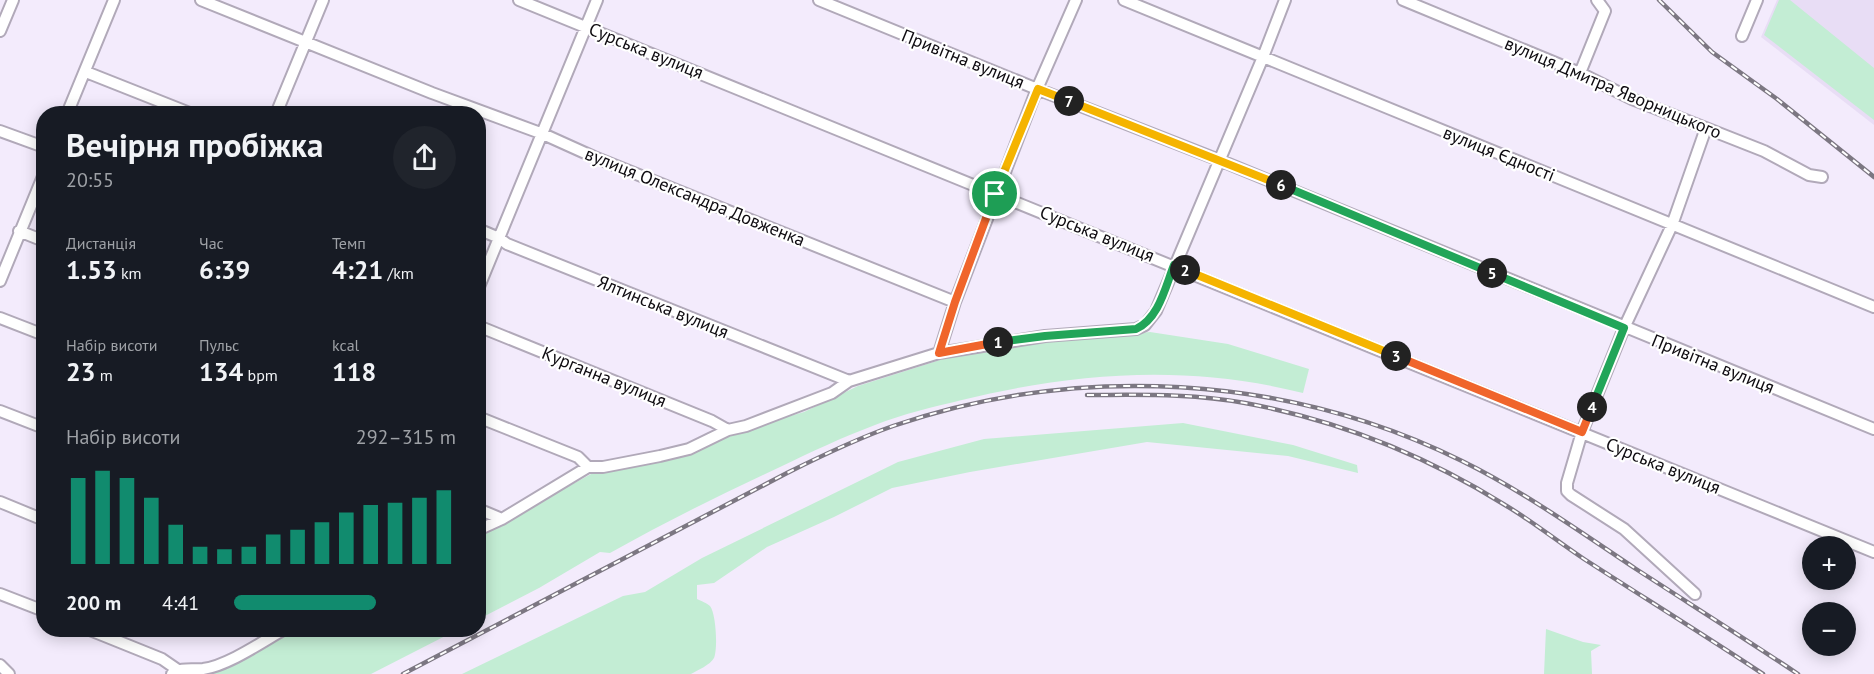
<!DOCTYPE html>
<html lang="uk">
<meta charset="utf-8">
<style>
:root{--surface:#171b24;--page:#20242c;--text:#f1f3f6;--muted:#9ea1a6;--accent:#118b6e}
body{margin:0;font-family:"PT Sans",sans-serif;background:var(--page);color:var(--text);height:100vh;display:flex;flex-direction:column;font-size:22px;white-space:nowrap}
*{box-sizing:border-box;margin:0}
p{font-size:20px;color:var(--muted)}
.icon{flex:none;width:33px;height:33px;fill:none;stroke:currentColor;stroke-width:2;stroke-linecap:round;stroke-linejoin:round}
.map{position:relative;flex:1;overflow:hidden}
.side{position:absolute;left:36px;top:106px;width:450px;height:531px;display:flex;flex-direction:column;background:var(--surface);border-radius:24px;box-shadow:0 3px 15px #0003}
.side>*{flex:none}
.controls{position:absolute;left:1802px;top:536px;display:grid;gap:12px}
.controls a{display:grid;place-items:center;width:54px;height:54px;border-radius:50%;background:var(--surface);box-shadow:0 3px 15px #0003;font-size:30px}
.pin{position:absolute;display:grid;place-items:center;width:51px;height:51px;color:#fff;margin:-26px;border:3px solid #fff;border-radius:50%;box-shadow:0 2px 6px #0007}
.km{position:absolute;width:30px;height:30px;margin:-15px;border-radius:50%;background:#222;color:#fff;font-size:16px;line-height:30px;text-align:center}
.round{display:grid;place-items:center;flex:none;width:63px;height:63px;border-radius:32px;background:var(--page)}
.headline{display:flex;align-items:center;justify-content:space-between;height:102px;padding:0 30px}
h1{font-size:33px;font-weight:600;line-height:45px}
.figures{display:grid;grid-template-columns:repeat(3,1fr);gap:9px;height:102px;padding:6px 30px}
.figures div{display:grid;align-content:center}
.figures b{font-size:26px;font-weight:600}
.figures small{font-size:16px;font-weight:400}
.figures p{font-size:16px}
.chart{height:168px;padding:12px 30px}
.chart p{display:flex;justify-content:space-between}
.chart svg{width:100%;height:108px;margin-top:6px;stroke:var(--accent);stroke-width:6}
ul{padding:0 30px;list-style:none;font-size:20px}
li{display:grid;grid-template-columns:96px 72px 1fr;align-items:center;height:45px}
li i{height:15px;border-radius:8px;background:var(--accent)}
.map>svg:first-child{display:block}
</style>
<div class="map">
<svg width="1874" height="674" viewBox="0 0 1874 674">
<rect width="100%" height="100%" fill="#f3ebfc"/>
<path fill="#e8ddf5" d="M1777,0H1874V125L1761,37Z"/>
<path fill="#c3edd4" d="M1779,0H1790L1874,68V120L1764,35Z
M1150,332L1228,344L1309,369L1303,393C1188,364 1077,372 962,400C933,407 903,414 875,425C843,437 811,452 780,467C722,494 665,522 610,553L600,552L539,588L479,619V535L593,473L636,467L693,452L730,433L804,412L858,386L943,359L1010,345Z
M1183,423L1293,445L1357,465L1358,473L1288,456L1147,442L970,472L892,488L834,517L767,547L714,583L697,585V599C701,601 707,603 710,606C716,613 718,649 714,658C710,665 698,670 691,674H462L623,596L645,592L702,558L898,462L984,439Z
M1546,629L1583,642L1601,645L1591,651L1592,674H1544Z
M294,630H457L371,674H199L228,663Z"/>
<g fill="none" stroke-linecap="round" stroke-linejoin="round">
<defs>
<path id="minor" d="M201,0L432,93L543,134L594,157L955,302L939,353L1045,336L1136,329L1145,325L1156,311L1263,57L1285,0
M519,0L1874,552
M819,0L1037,89L1219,160L1874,429
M1124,0L1874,307
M1403,0L1580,73L1632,99L1764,151L1809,175L1822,177
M0,31L13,0
M1742,36L1757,0
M86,72L192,114
M1580,73L1605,11L1597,0
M67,114L114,0
M276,114L323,0
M0,131L44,147
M478,229L499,238L507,244L849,381
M19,231L44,241
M0,281L44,174
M478,289L597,0
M955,302L1037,89L1076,0
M0,318L44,335
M478,326L712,421L728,430
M0,411L44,428
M478,417L578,457L588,467
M0,502L44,520
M478,509L502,519
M478,530L502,519L588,467H603L660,456L689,449L728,430L746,426L832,393L849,381L939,353
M0,594L44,611
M1695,594L1624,529L1571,495L1567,491V483L1582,432L1624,328L1672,225L1706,128
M90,630L162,659L178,670
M0,665L9,674
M172,674C181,667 192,670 203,669C227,666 262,642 283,630"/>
</defs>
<use href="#minor" stroke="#b1a9b9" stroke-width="14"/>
<use href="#minor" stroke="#fff" stroke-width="10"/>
<defs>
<path id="rail" d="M1659,0L1712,52L1777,99L1874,177
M1087,395C1139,395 1192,393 1245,403C1337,420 1425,455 1505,505C1532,521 1557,541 1584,559C1643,597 1704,635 1763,674
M403,674L787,473C821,456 856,439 893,426C1078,363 1286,374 1462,461C1523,491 1579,531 1636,569C1690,604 1744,638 1798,674"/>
</defs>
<use href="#rail" stroke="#7c7782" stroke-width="4.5"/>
<use href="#rail" stroke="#fff" stroke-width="2" stroke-dasharray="7" stroke-linecap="butt"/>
</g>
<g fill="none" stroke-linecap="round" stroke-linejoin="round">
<defs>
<path id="split-1" d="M995,194L955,302L939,353L998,342"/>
<path id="split-2" d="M998,342L1045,336L1136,329C1159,318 1165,288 1174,265L1185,270"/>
<path id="split-3" d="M1185,270L1396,356"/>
<path id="split-4" d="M1396,356L1582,432L1592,407"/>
<path id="split-5" d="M1492,273L1624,328L1592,407"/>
<path id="split-6" d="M1281,185L1492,273"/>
<path id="split-7" d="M1069,101L1281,185"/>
<path id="split-8" d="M995,194L1038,89L1069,101"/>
</defs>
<use href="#split-1" stroke="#fff" stroke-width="12"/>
<use href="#split-2" stroke="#fff" stroke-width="12"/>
<use href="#split-3" stroke="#fff" stroke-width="12"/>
<use href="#split-4" stroke="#fff" stroke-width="12"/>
<use href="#split-5" stroke="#fff" stroke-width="12"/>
<use href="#split-6" stroke="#fff" stroke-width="12"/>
<use href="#split-7" stroke="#fff" stroke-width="12"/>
<use href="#split-8" stroke="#fff" stroke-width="12"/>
<use href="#split-1" stroke="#f0652b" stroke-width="8"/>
<use href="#split-2" stroke="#22a559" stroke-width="8"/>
<use href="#split-3" stroke="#f5b400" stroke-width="8"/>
<use href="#split-4" stroke="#f0652b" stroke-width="8"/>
<use href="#split-5" stroke="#22a559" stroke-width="8"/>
<use href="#split-6" stroke="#22a559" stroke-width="8"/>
<use href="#split-7" stroke="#f5b400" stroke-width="8"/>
<use href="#split-8" stroke="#f5b400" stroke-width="8"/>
</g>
<g text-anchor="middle" stroke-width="4.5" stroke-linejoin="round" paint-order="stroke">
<g font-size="18" fill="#0e0b10" stroke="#fff">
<text transform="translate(646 51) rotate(22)" y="6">Сурська вулиця</text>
<text transform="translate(963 59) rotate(22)" y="6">Привітна вулиця</text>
<text transform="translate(1613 88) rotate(23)" y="6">вулиця Дмитра Яворницького</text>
<text transform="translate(1499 154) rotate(22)" y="6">вулиця Єдності</text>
<text transform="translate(695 197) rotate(22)" y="6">вулиця Олександра Довженка</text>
<text transform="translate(1097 234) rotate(22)" y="6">Сурська вулиця</text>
<text transform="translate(663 307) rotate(22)" y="6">Ялтинська вулиця</text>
<text transform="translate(1713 364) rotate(22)" y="6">Привітна вулиця</text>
<text transform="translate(604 377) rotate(22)" y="6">Курганна вулиця</text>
<text transform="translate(1663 466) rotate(22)" y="6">Сурська вулиця</text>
</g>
</g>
</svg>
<div class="controls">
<a>+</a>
<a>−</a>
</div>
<div class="pin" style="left:995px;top:194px;background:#1e9e55"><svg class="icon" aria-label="arrive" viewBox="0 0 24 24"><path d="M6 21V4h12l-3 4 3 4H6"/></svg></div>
<b class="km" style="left:998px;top:342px">1</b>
<b class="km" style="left:1185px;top:270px">2</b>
<b class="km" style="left:1396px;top:356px">3</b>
<b class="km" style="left:1592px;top:407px">4</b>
<b class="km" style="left:1492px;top:273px">5</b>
<b class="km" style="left:1281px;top:185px">6</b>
<b class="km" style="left:1069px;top:101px">7</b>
<section class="side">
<div class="headline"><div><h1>Вечірня пробіжка</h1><p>20:55</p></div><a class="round"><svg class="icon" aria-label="share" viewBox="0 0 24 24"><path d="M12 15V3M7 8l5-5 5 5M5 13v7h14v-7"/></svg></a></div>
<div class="figures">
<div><p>Дистанція</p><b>1.53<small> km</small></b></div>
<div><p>Час</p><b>6:39</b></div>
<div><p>Темп</p><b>4:21<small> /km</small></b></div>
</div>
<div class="figures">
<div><p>Набір висоти</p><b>23<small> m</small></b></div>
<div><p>Пульс</p><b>134<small> bpm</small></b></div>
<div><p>kcal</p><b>118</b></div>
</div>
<div class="chart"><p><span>Набір висоти</span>292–315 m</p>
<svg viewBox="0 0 160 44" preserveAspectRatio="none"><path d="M5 44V9M15 44V6M25 44V9M35 44V17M45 44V28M55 44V37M65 44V38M75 44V37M85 44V32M95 44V30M105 44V27M115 44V23M125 44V20M135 44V19M145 44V17M155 44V14"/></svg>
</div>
<ul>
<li><b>200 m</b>4:41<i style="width:64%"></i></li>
</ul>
</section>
</div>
